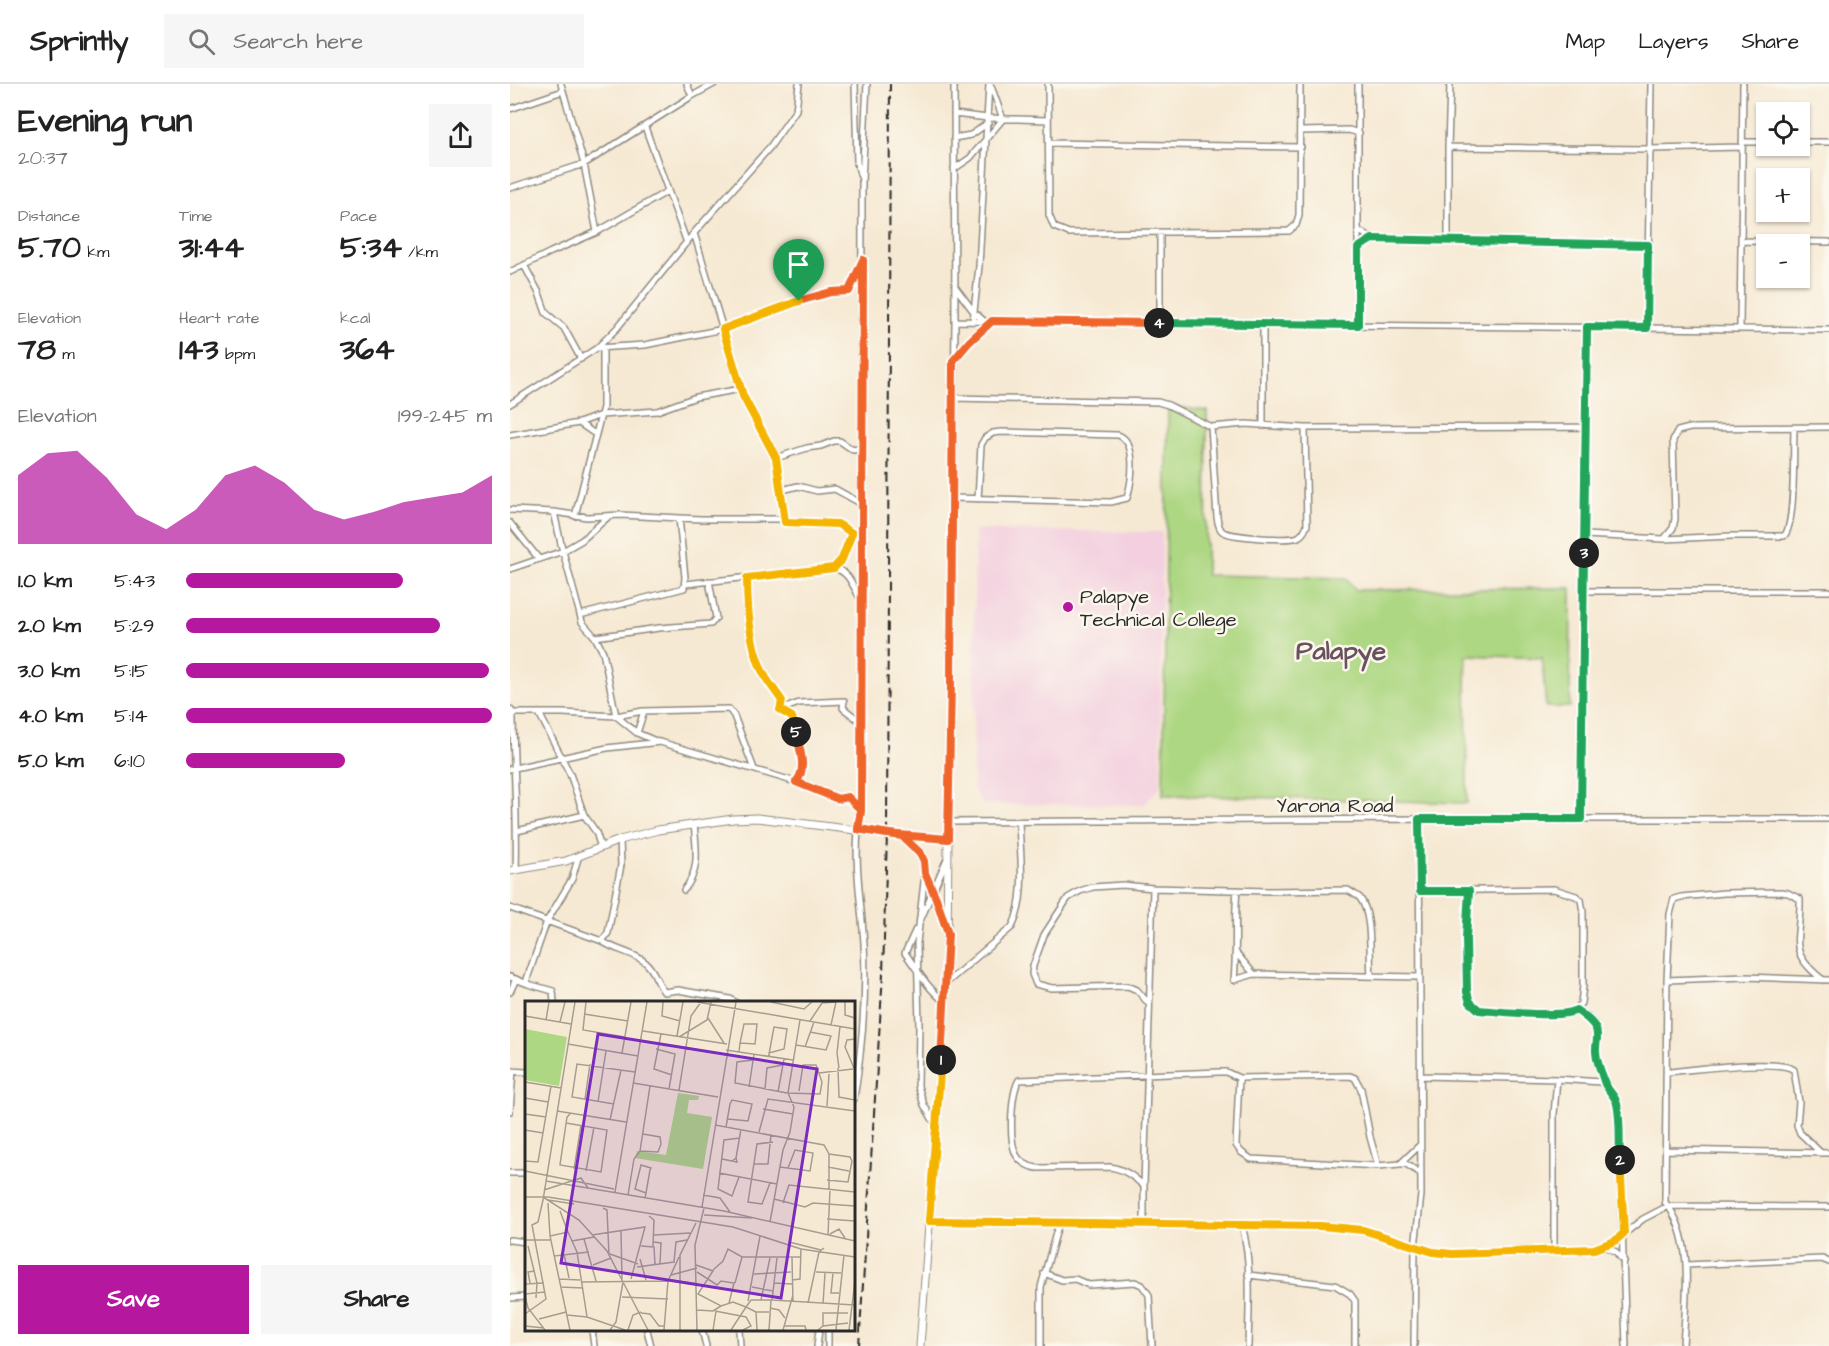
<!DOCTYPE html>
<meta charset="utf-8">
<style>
:root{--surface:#fff;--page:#f6f6f6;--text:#222;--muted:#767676;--line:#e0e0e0;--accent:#b5179e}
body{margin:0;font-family:"Architects Daughter",sans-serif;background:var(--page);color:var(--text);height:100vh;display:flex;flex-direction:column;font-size:22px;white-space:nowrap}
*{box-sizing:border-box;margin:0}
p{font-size:20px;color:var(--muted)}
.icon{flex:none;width:33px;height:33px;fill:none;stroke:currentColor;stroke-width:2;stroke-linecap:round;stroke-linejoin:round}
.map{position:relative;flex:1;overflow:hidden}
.details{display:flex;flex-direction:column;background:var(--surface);width:510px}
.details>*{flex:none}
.buttons{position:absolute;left:1246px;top:18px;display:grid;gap:12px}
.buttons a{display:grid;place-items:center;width:54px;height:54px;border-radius:0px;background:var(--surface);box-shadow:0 2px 4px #0004;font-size:30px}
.pin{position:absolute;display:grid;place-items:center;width:51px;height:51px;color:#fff;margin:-62px -26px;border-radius:50% 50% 50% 0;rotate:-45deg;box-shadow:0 0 6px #0007}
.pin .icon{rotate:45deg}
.km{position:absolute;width:30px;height:30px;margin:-15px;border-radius:50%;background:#222;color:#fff;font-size:16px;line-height:30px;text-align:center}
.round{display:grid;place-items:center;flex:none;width:63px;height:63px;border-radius:0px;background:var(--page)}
.head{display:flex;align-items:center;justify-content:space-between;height:102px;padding:0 18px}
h1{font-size:33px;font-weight:800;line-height:45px}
.stats{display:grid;grid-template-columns:repeat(3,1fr);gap:9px;height:102px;padding:6px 18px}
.stats div{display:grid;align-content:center}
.stats b{font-size:30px;font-weight:800}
.stats small{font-size:16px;font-weight:400}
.stats p{font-size:16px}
.chart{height:168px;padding:12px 18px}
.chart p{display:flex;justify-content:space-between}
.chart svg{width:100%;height:108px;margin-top:6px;fill:var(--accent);opacity:.7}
.primary-button{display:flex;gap:12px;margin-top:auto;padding:12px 18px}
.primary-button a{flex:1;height:69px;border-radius:0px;background:var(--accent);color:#fff;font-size:24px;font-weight:800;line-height:69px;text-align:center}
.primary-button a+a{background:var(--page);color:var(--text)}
ul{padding:0 18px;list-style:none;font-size:20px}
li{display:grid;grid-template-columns:96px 72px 1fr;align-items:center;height:45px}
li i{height:15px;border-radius:8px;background:var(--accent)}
header{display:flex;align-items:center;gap:36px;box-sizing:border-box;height:84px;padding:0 30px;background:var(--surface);border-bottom:2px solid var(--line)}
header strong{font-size:28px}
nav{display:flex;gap:33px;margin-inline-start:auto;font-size:21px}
.search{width:420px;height:54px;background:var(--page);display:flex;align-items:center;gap:15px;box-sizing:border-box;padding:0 21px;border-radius:0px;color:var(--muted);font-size:22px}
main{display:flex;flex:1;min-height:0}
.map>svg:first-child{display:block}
</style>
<header>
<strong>Sprintly</strong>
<div class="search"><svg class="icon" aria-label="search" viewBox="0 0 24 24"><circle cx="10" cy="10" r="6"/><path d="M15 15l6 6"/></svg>Search here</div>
<nav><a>Map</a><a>Layers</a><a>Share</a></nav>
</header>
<main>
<section class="details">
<div class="head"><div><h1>Evening run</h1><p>20:37</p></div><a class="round"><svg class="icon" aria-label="share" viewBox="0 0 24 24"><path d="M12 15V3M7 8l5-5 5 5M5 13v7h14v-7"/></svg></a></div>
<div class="stats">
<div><p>Distance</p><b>5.70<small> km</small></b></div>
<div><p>Time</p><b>31:44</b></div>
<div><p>Pace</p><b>5:34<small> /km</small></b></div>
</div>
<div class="stats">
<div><p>Elevation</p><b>78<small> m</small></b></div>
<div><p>Heart rate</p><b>143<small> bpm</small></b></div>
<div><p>kcal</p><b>364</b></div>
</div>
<div class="chart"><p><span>Elevation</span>199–245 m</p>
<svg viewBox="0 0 160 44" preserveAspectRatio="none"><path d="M0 44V16L10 7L20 6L30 17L40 32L50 38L60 30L70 16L80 12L90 19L100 30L110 34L120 31L130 27L140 25L150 23L160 16V44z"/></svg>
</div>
<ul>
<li><b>1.0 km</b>5:43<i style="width:71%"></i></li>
<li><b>2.0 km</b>5:29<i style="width:83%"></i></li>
<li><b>3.0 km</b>5:15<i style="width:99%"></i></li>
<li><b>4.0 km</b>5:14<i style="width:100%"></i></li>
<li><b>5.0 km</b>6:10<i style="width:52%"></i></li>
</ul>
<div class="primary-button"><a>Save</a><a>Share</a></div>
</section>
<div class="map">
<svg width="1319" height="1262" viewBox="0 0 1319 1262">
<rect width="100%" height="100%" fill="#fbf7ec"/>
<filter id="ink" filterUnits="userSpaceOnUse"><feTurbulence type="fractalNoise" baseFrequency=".0167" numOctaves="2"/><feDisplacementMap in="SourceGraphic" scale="12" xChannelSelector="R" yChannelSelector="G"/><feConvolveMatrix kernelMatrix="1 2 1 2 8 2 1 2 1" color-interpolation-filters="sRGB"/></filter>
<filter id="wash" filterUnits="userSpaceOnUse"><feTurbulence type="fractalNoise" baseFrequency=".008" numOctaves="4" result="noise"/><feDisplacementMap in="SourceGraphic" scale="24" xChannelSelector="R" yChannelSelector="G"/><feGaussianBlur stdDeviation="1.35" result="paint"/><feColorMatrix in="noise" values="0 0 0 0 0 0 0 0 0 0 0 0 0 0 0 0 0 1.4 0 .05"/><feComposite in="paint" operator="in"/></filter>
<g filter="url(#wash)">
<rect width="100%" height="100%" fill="#f6e9d3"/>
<path fill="#f3cfdf" d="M465,446L652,448L650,703L634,721L473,720L463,704Z"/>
<path fill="#add782" stroke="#6c8156" stroke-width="1.5" d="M658,322L697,327L696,491L835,494L846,506L1061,504L1060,623H1036L1032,574L956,571L957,719L653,711Z"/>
</g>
<g filter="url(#ink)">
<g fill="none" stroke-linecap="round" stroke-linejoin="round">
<defs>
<path id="minor" d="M51,0L74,80L87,148
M345,0L347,79L351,93
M538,0L539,131L544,143L559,149L779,147L786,141L789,131L790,0
M182,12L204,0
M0,25L53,7
M444,30L478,34L538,36
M135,43L177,159
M791,47L839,46L849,49
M444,54L461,51L478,39
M1232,58H1257
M1290,58H1319
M539,59L791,63
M938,63L1140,65L1232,63
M444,85L460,74L493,35L481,2
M0,104L74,80L182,12L177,0
M848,146L862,155L1138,161
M938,156V63L940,0
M1231,157L1319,158
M847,164L862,155
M14,181L29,209L36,229L54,244L71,275
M0,188L41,168L87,148L158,107
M446,204L464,228L474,237
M445,237L1319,246
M463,237L469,182L479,0
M650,239V149
M848,241V0
M1137,244L1141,0
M1230,245L1233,0
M87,264L135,261L213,245L289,217L321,208L339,207L351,180
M443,277L459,258L481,237
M443,314L648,318L658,321L701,343L736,340L795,344L1076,343
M0,320L87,264L107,244L184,149L260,63L286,26L289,0
M69,339L85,350
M753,342V240
M701,343L707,433C708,438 708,443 712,447C718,453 779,457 788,453C793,451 795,446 797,441L795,344
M0,351L69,339L91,331L147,327L186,313L231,305
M266,374L297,364L311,362L324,357H330L343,366L352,364
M272,406L288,402L307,407L325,405L352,420
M442,414L601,418L617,414C622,397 628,358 608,351L491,348L483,349L475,354L471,361L468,415
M0,426L44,428L77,433L110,431L191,435H271L275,438L266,374L233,312L184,149
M44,428L51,460L72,538L85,553L93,568L106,632L133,627L219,625L224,632L244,685
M65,432L93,323V263
M275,438L328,440L342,449L352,451
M0,439L29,475
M1074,451L1154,455L1222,452H1274C1286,441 1283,365 1284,345
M1154,455L1163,444L1165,435L1163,356L1168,347L1180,344L1319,343
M324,484C340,488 342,502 351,515
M0,485L53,467L72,456L98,433
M237,494C237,525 240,567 256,594C261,602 267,609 272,617L270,626L282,633C288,649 298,685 286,698
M175,500L324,484L336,466L342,449
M1074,507H1319
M70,531L174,504L175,493L169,434
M85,553L149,544L201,540L206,534L199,497
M0,625L3,629H53L106,632L127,649L148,658
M270,626L289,619L334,617L333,624L351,638
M3,629C3,681 8,734 6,786
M29,629L60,690L74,731L86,748L91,764
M127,649L134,627
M0,685L97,664L150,658L286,698L328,715L338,713L351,726
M1071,735L1077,243
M439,738L909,735H1319
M7,747L74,731
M392,752L410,769L414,777L415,789L407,859L409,942L408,1002L414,1021L426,1041
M438,755L441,598L445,237L444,0
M416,790L436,845
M174,806C191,786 186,763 184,740
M727,806C724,836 727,866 724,896L744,890
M910,807L1044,805L1066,812L1071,816L1073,828V902L1071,919L1064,928C1046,933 1022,929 1003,928C992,927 971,930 963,922C949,909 959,828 959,807
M0,824L92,857L98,849L111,781L110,756
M410,837L436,777
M406,845L395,869C407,885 417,904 434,917
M92,857C105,867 125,868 136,879C145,887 147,899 154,908L168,906L220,915L225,918
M727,870L744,890L910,893
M0,893L18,900
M1157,896L1235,893L1319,896
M435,900L502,843C517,815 510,769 509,738
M0,908L6,895
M44,918L43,907L18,900L17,895L37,837L62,795L69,771
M639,920L627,906L618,902L542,904L526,900L522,890L523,882L534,851L558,814L570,807L583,803L613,801L643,804L758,807L838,806C842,809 847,811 850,814C863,831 859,871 861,892
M1066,926L1077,932L1084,939L1087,948V980L1095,1001
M0,987L16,988
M1158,988C1180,986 1270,974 1284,986L1289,1018L1287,1041L1290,1049L1311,1069
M911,992L1047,995L1091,998L1102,1009L1108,1021L1116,1262
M729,994L726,1061L731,1068L741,1075L868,1082L890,1080L910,1061
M344,1015C352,964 357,912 354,859C351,815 342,770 351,726L352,97L357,0
M0,1027L3,987
M1156,1066L1319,1069
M890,1080H896L910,1089
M0,1089H16
M634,1102C623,1092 614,1085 600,1083L527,1084C518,1083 508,1077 505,1068C499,1053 501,1009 509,996L709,988H716L729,994L840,992L845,994L851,1005L860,1053L868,1082
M419,1137L832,1143C870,1147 904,1167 942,1170L1085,1165L1105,1157L1133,1135L1158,1122L1319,1123
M634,1140V1102L643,804
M732,1141C742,1179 739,1223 738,1262
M0,1156L16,1158
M1095,1162L1106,1168L1114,1178
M1044,1166V1030L1047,995
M1176,1181L1312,1175L1319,1178
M534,1189L552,1196L565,1195L579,1201L625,1198L632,1201L639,1211L642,1262
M738,1191L825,1201L840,1210L845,1217V1262
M0,1214L16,1213
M82,1246L84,1262
M137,1246L141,1262
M192,1246L196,1262
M229,1246L230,1262
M318,1246V1262
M307,1262L309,1246
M531,1262V1203L549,1138
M904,1262L905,1163L911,1111L909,735
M1173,1262C1175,1218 1186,1155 1155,1118L1157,896L1160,830L1164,815L1171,813L1214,809L1271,808L1278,809L1290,815C1291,857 1275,866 1313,896"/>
<path id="tertiary" d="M0,787L56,777L110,756L148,746L223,735L247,734L281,738L377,750L438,755L437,867L430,994L410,1262"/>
</defs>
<use href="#minor" stroke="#908a7f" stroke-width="8"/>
<use href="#tertiary" stroke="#908a7f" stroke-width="9"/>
<use href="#minor" stroke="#fff" stroke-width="5"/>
<use href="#tertiary" stroke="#fff" stroke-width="7"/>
<path stroke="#2b2b2b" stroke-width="2" stroke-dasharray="9 4.5" stroke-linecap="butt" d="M349,1262L373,890L377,750L380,0"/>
</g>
</g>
<g fill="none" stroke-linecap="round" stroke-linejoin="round" filter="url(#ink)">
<defs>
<path id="split-1" d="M289,217L321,208L339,207L353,176L351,726L348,745L392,752L410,769L414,777L415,789L426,814L438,850L431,976"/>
<path id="split-2" d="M431,976L419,1137L811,1142L853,1146L923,1168L942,1170L1084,1165L1105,1157L1114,1149L1110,1076"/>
<path id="split-3" d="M1074,469L1071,735H909L910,807H959L956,854L957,908L960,918L969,926C987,927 1054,935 1066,926C1103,951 1078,952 1089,982C1091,988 1093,994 1095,1000C1098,1007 1105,1011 1107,1020C1111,1037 1109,1058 1110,1076"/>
<path id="split-4" d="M649,239L848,241V164L862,155L1138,161L1137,244L1077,243L1074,469"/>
<path id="split-5" d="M286,648C289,663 298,685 286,698L328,715L338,713L351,726L348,745L377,750L438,755L441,598L443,277L459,258L482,237L649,239"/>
<path id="split-6" d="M286,648L282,633L270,626L272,617C267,609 261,602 256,594C240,567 237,525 237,494L324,484L332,475L342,449L328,440L275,438L266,374L233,312L213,245L289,217"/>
</defs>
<use href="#split-1" stroke="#fff" stroke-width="12"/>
<use href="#split-2" stroke="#fff" stroke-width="12"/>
<use href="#split-3" stroke="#fff" stroke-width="12"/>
<use href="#split-4" stroke="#fff" stroke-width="12"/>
<use href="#split-5" stroke="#fff" stroke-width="12"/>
<use href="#split-6" stroke="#fff" stroke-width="12"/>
<use href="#split-1" stroke="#f0652b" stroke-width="8"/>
<use href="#split-2" stroke="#f5b400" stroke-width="8"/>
<use href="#split-3" stroke="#22a559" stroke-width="8"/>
<use href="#split-4" stroke="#22a559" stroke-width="8"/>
<use href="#split-5" stroke="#f0652b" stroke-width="8"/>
<use href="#split-6" stroke="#f5b400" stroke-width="8"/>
</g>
<circle fill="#b5179e" stroke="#fbf7ec" stroke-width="2" cx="558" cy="523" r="6"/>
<g text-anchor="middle" stroke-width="5" stroke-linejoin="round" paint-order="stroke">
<g font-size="20" fill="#2b2b2b" stroke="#fbf7ec" text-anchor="start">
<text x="570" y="519">Palapye<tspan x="570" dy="23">Technical College</tspan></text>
</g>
<g font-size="20" fill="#2b2b2b" stroke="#fbf7ec">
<text x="825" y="728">Yarona Road</text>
</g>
<g font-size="26" font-weight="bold" fill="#6a515e" stroke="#fbf7ec">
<text x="831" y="575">Palapye</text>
</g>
</g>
<g transform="translate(15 917)">
<rect width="330" height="330" fill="#f6e9d3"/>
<path d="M0,28L42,36L34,85L0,79ZM153,92L174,95L173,99H164L162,112L187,116L178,168L110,157L112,150L141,154Z" fill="#add782"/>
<path fill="none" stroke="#a59d90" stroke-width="1.5" d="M61,1L58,29L100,36M138,1L137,15L155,20M172,1L330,28M246,1L279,8L287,1M320,1V14L330,17M59,13L103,20M0,15L46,23M183,17L199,42M21,19L24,1M285,20L297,2L311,1M35,21L40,1M306,24L311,1M118,30L202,43M136,33L129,68L147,74M152,35L158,1M154,36L182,19L186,1M43,43L113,55M271,44L301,49L306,35L285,31M280,46L289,21M131,48L150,53L144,88M201,49L268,59M214,51L215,42L219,23H232L230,43L215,42M97,52L106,1M244,56V53L249,26L262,28L259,48L244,52M228,59L212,61L210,82L262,92L295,93L297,81L291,64H278L274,90M313,67L314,96L330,99M314,67L312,52L315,25M329,67L320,46L322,39L330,38M294,72L328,68M0,81L36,87M108,82L193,96M224,86L229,53M240,88L242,67L258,64M154,89L166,15L176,1M253,91L259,58M0,97L23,101M60,98L65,63M73,101L81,50M89,103L47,96L52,63L110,71M302,105L304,73M238,108L268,113M32,110L101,121M0,113L21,116M85,119L96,69M41,122L82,129L76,171L35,164L42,116L45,113M190,124L299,144L304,153V188M201,126L205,103L207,99L227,103L223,120L203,118M0,129L18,132M234,131L243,98L330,110M115,150L133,151L136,143L135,136L118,133M197,158L212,161L211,157M0,160L13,161L26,85M207,160L211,157L216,128M229,163H243L246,133M255,166L285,170L288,152L270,149L263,167M303,166L324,170M49,168L56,124M0,170L89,188M61,170L69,126M194,172L252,183M214,176L207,195L193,188L199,139L215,137M302,179L323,181L327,160L325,156L304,153M21,180L199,210L330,240M245,182L237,203L223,201L232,143L248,141M19,189L56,177L63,187M90,191L122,1M103,194L109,158L115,150L125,85M178,194L195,197L205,211M0,196H23L208,226L276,248L330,256M18,196L54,219L82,250L98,281L91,321L85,329M120,197L121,192L125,169L126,167L116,164L110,188L121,192M249,198L280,206L288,202L330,205M23,199L49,203M23,202L25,235L45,329M258,202L264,184L330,191M177,206L211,1M78,207L82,209L84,254M35,210L43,231M179,214L227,217M124,215L129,219L128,245M302,218L330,220M245,221L258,149L265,131L269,106L263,92L275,19M96,230L97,278M305,233L314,228L320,237M67,234L120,226L106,278M129,234L165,232M303,234L305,188M25,235L43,231L52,251L62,316M59,238L71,280M0,239H25M47,240L69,236M129,241L136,242L135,263M264,241L296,249M3,245L12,282L11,297M116,245L129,246L130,264M39,253L44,277M85,253L113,263M29,255L64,251M267,257L268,301M115,258L121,279M68,264L86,257M171,264L188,270L173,293L196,305L208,301L221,306L226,299H247L330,304M112,266L149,261L151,241L162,239M188,269L198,260L203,248L217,256H276M172,271L192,284L196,280L209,282L204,302M291,271L316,272M308,272L306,292H314M229,273L266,271M146,274L172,267M34,278L55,279M146,279L173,283M267,279L275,278L276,248M143,280L154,256M57,281L143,280L139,329M98,281L123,329M5,282L3,271L10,270M210,282L217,256M249,282L267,283M0,283L19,282M35,286L58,287M227,286L248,290M0,293L20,291M0,295L3,307L20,329M97,296L143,298M236,299L245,257M247,299L252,257M223,300L235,235M283,302L294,251L299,247M298,303L300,272M245,307L254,309L260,317M172,309L188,310L196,305M190,310L221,316L226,325L218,329M116,312L125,313L134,325H140M0,313L21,298L7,224L13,221L18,199L50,1M42,314L62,316L100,329M14,318L41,311M0,325L19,327M259,325H280L281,329M298,325V312H323M103,329L108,314L116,311M155,329V254L171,222M172,329L170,244L179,207M188,329L191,310M206,329L221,306L231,311M232,329L231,311H244M244,329L246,299M258,329L268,294M293,329L298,325L323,322M311,329L319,254M324,329L330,280"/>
<path fill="#7b2cbf" fill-opacity="0.15" stroke="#7b2cbf" stroke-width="3" d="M73,33L292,68L256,297L36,262Z"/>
<rect width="330" height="330" fill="none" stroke="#2b2b2b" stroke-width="3"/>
</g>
</svg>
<div class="buttons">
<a><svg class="icon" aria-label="locate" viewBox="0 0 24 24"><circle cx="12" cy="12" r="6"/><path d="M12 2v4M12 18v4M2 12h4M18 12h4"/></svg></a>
<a>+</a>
<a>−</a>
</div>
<div class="pin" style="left:289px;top:217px;background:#1e9e55"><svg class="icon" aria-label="arrive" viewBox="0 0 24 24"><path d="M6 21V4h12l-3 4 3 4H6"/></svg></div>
<b class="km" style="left:431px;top:976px">1</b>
<b class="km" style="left:1110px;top:1076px">2</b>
<b class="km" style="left:1074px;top:469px">3</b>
<b class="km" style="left:649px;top:239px">4</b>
<b class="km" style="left:286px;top:648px">5</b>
</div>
</main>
